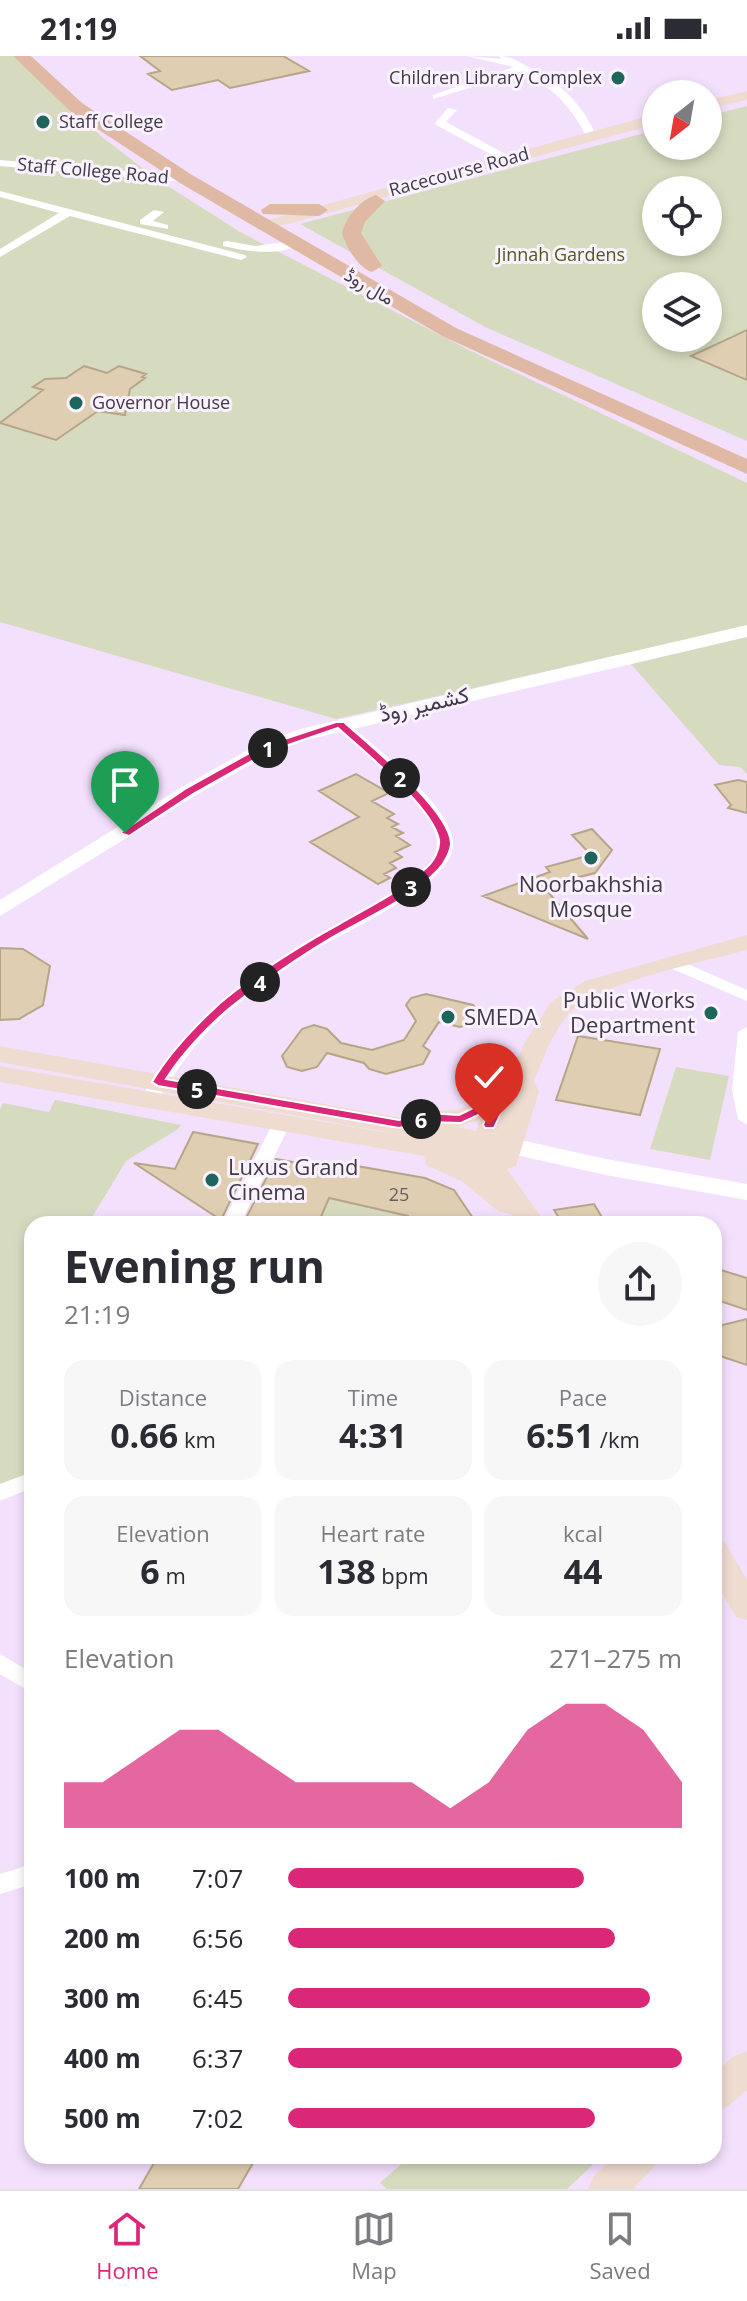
<!DOCTYPE html>
<meta charset="utf-8">
<style>
:root{--surface:#fff;--page:#f7f7f7;--text:#2b2b33;--muted:#7c7c81;--line:#e1e1e2;--accent:#db2777}
body{margin:0;font-family:"Open Sans",Vazirmatn,sans-serif;background:var(--page);color:var(--text);height:100vh;display:flex;flex-direction:column;font-size:30px;white-space:nowrap}
*{box-sizing:border-box;margin:0}
p{font-size:26px;color:var(--muted)}
.icon{flex:none;width:44px;height:44px;fill:none;stroke:currentColor;stroke-width:2;stroke-linecap:round;stroke-linejoin:round}
.map{position:relative;flex:1;overflow:hidden}
.side{position:absolute;left:24px;top:1160px;width:698px;height:948px;display:flex;flex-direction:column;background:var(--surface);border-radius:24px;box-shadow:0 4px 12px #0003}
.side>*{flex:none}
.needle{width:52px;rotate:211deg}
.fabs{position:absolute;left:642px;top:24px;display:grid;gap:16px}
.fabs a{display:grid;place-items:center;width:80px;height:80px;border-radius:50%;background:var(--surface);box-shadow:0 4px 12px #0003;font-size:40px}
.pin{position:absolute;display:grid;place-items:center;width:68px;height:68px;color:#fff;margin:-82px -34px;border-radius:50% 50% 50% 0;rotate:-45deg;box-shadow:0 0 8px #0007}
.pin .icon{rotate:45deg}
.km{position:absolute;width:40px;height:40px;margin:-20px;border-radius:50%;background:#222;color:#fff;font-size:22px;line-height:40px;text-align:center}
.round{display:grid;place-items:center;flex:none;width:84px;height:84px;border-radius:42px;background:var(--page)}
.overview{display:flex;align-items:center;justify-content:space-between;height:136px;padding:0 40px}
h1{font-size:44px;font-weight:700;line-height:60px}
.stats{display:grid;grid-template-columns:repeat(3,1fr);gap:12px;height:136px;padding:8px 40px}
.stats div{display:grid;align-content:center;border-radius:20px;background:var(--page);text-align:center}
.stats b{font-size:34px;font-weight:700}
.stats small{font-size:22px;font-weight:400}
.stats p{font-size:22px}
.chart{height:224px;padding:16px 40px}
.chart p{display:flex;justify-content:space-between}
.chart svg{width:100%;height:144px;margin-top:8px;fill:var(--accent);opacity:.7}
ul{padding:0 40px;list-style:none;font-size:26px}
li{display:grid;grid-template-columns:128px 96px 1fr;align-items:center;height:60px}
li i{height:20px;border-radius:10px;background:var(--accent)}
.status{display:flex;justify-content:space-between;align-items:center;height:56px;padding:0 40px;background:var(--surface);direction:ltr}
.status svg{height:22px;fill:currentColor}
.tabs{display:flex;justify-content:space-around;align-items:center;height:112px;border-top:2px solid var(--line);background:var(--surface);font-size:22px;color:var(--muted)}
.tabs a{display:grid;justify-items:center;gap:4px}
.tabs .active{color:var(--accent)}
.map>svg:first-child{display:block}
</style>
<div class="status"><b>21:19</b><svg viewBox="0 0 49 12"><path d="M0 12V9h3v3zM5 12V6h3v6zM10 12V3h3v9zM15 12V0h3v12zM26 1h20v11H26zM47 4h2v5h-2z"/></svg></div>
<div class="map">
<svg width="747" height="2133" viewBox="0 0 747 2133">
<rect width="100%" height="100%" fill="#f3e0fd"/>
<path fill="#d6dbc0" fill-rule="evenodd" d="M0,0H13L102,81L157,123L240,176L471,295L747,427V570L336,663L0,566Z
M747,50V385L485,271L300,168L656,74V90H708V60ZM656,134H708V186H656ZM656,230H708V282H656Z
M747,580V718L740,711L719,709L631,608Z
M676,1011L729,1020L710,1104L650,1093Z
M55,1044L181,1069L178,1073L126,1105L88,1168H32V1416L0,1429V1053L3,1047L49,1056Z
M328,1142L408,1160L415,1168H318Z
M410,2100H602L567,2133H387L380,2127Z"/>
<path fill="#dfceb1" stroke="#b6a589" stroke-width="2" d="M140,0H283L309,15L230,32L218,24L172,34L148,18L160,15Z
M747,274V324L691,300Z
M84,310L107,317L119,310L146,318L142,321L145,322L130,333L125,359L98,355L56,384L0,367L43,334L33,331L45,323L66,322Z
M356,718L389,737L372,745L394,758L387,762L398,768L392,771L403,777L396,780L410,789L395,796L402,801L390,807L396,812L384,818L390,822L378,828L310,786L359,761L319,735Z
M738,724L747,726V757L728,752L731,749L715,729Z
M592,773L612,794L595,817L543,830L588,883L483,840L550,816L546,811L591,799L572,779Z
M0,892L23,893L50,910L43,949L19,963L0,964Z
M426,938L473,949L481,959L477,966L460,971L439,966L423,990L430,995L423,1008L386,1018L369,1013L364,1007L327,997L317,1011L302,1015L287,1011L282,1000L302,973L314,969L327,973L341,987L372,994L404,984L416,965L406,949L411,942Z
M578,980L660,993L640,1059L556,1044Z
M193,1076L258,1088L221,1164L134,1107L175,1113Z
M276,1103L349,1116L351,1109L425,1122L454,1134L477,1168H415L408,1160L329,1142L318,1168H243Z
M594,1148L606,1168H563L554,1154Z
M714,1212L747,1222V1254L714,1243Z
M747,1263V1309L714,1298V1271Z
M158,2100H257L238,2133H139Z"/>
<g fill="none" stroke-linecap="round" stroke-linejoin="round">
<path fill="#fff" fill-rule="evenodd" d="M466,0L501,3L499,0C511,0 517,5 528,11C561,27 582,47 597,81L588,83C571,51 555,32 521,16L433,43V39L514,11Z
M448,52L457,54L446,66L511,101V105H503L436,69L435,67Z
M0,104L186,120L191,123L186,126L0,110Z
M0,135L245,199L247,201L241,204L70,160L0,201V193L59,157L0,141Z
M154,154L164,156L153,165L168,169V173L140,168V164Z
M227,185L255,190L294,185L300,188C279,201 246,195 223,190V186Z
M340,663L345,665C374,690 449,747 453,786C457,828 344,875 313,895C284,913 256,933 229,955C197,983 176,1015 154,1050H142L139,1046C197,941 289,897 388,839C406,829 436,812 437,788C438,751 361,695 335,671L332,668Z
M674,902L747,934V945L668,911L666,907L668,903Z
M747,971V1069L738,1063L732,1034L738,976Z
M281,1063L290,1069L240,1168H222L272,1069Z
M32,1416V1432L0,1445V1428Z
M0,1598L32,1617V1637L0,1618Z
M32,1808V1828L0,1838V1818Z"/>
<path fill="#fff" fill-rule="evenodd" d="M747,569V581L306,684L271,697L196,739L0,860V844L182,731L257,689L300,673Z
M507,1081L606,1103L747,1128V1144L606,1119L498,1095L495,1089L498,1083Z"/>
<path fill="#efdcd1" fill-rule="evenodd" d="M747,35V44L708,53V44Z
M656,58V68L269,173H257L255,170L257,167Z
M747,879V894C706,905 592,928 568,959C552,978 543,1003 534,1025L539,1036L516,1110L507,1113L546,1168H518L511,1158L499,1156L463,1126L426,1109L424,1100L0,1026V1010L430,1084L0,1006V990L419,1065L421,1056L457,1054L491,1038L499,1026L510,1020L525,986L551,946L585,925ZM480,1064L476,1075L457,1071Z
M714,1482L725,1486L747,1524V1564L736,1561L714,1522Z
M747,1995V2034L727,2051L714,2056V2017L734,2000Z
M614,2100H659L653,2112L633,2133H588L594,2120Z"/>
<path fill="#dfb9a4" fill-rule="evenodd" d="M13,0H31L82,47L192,119L456,272L747,403V418L442,280L180,127L70,55Z
M376,139L385,145L365,166L361,177L382,210L372,216C358,212 346,191 342,177C346,161 360,144 376,139Z
M270,148H319L328,154L319,160L263,158L261,154Z"/>
</g>
<path fill="#db2777" stroke="#fff" stroke-width="2" d="M336,666H344C369,689 449,753 451,787C451,795 444,808 438,814C409,844 366,862 331,882C297,902 262,927 231,951C208,970 182,998 166,1023L399,1064L426,1057L459,1059L496,1041H505L507,1044L494,1072H485L483,1069L489,1054L461,1067L426,1066L399,1072L158,1030L152,1026C169,997 194,971 219,948C250,921 304,887 341,867C370,850 402,835 427,811C434,805 440,793 439,784C433,751 364,696 338,672L268,696L193,738L129,780L120,777L185,733L260,691Z"/>
<g fill="#1d655a" stroke="#faf2fe" stroke-width="3">
<circle cx="618" cy="22" r="8"/>
<circle cx="43" cy="66" r="8"/>
<circle cx="76" cy="347" r="8"/>
<circle cx="591" cy="802" r="8"/>
<circle cx="711" cy="957" r="8"/>
<circle cx="448" cy="961" r="8"/>
<circle cx="212" cy="1124" r="8"/>
</g>
<g text-anchor="middle" stroke-width="6" stroke-linejoin="round" paint-order="stroke">
<g font-size="18" fill="#413945" stroke="#faf2fe" text-anchor="start">
<text x="602" y="28" text-anchor="end">Children Library Complex</text>
<text x="59" y="72">Staff College</text>
<text x="92" y="353">Governor House</text>
</g>
<g font-size="18" fill="#413945" stroke="#faf2fe">
<text transform="translate(93 115) rotate(5)" y="6">Staff College Road</text>
<text transform="translate(459 116) rotate(-15)" y="6">Racecourse Road</text>
<text transform="translate(369 231) rotate(30)" y="6">مال روڈ</text>
</g>
<g font-size="18" fill="#4f5722" stroke="#faf2fe">
<text x="561" y="205">Jinnah Gardens</text>
</g>
<g font-size="18" fill="#685e60">
<text x="399" y="1145">25</text>
</g>
<g font-size="22" fill="#413945" stroke="#faf2fe">
<text transform="translate(424 648) rotate(-13)" y="8">کشمیر روڈ</text>
</g>
<g font-size="22" fill="#413945" stroke="#faf2fe" text-anchor="start">
<text x="591" y="836" text-anchor="middle">Noorbakhshia<tspan x="591" dy="25">Mosque</tspan></text>
<text x="695" y="952" text-anchor="end">Public Works<tspan x="695" dy="25">Department</tspan></text>
<text x="464" y="969">SMEDA</text>
<text x="228" y="1119">Luxus Grand<tspan x="228" dy="25">Cinema</tspan></text>
</g>
</g>
</svg>
<div class="fabs">
<a><svg class="needle" viewBox="-14 -14 28 28"><path d="M0-13l5 13h-10z" fill="#e53935"/><path d="M0 13l5-13h-10z" fill="#7c7c81"/></svg></a>
<a><svg class="icon" aria-label="locate" viewBox="0 0 24 24"><circle cx="12" cy="12" r="6"/><path d="M12 2v4M12 18v4M2 12h4M18 12h4"/></svg></a>
<a><svg class="icon" aria-label="layers" viewBox="0 0 24 24"><path d="M12 4l9 5-9 5-9-5zM3 14l9 5 9-5"/></svg></a>
</div>
<div class="pin" style="left:125px;top:777px;background:#1e9e55"><svg class="icon" aria-label="arrive" viewBox="0 0 24 24"><path d="M6 21V4h12l-3 4 3 4H6"/></svg></div>
<div class="pin" style="left:489px;top:1069px;background:#d93025"><svg class="icon" aria-label="check" viewBox="0 0 24 24"><path d="M5 12l5 5 9-10"/></svg></div>
<b class="km" style="left:268px;top:692px">1</b>
<b class="km" style="left:400px;top:722px">2</b>
<b class="km" style="left:411px;top:831px">3</b>
<b class="km" style="left:260px;top:926px">4</b>
<b class="km" style="left:197px;top:1033px">5</b>
<b class="km" style="left:421px;top:1063px">6</b>
<section class="side">
<div class="overview"><div><h1>Evening run</h1><p>21:19</p></div><a class="round"><svg class="icon" aria-label="share" viewBox="0 0 24 24"><path d="M12 15V3M7 8l5-5 5 5M5 13v7h14v-7"/></svg></a></div>
<div class="stats">
<div><p>Distance</p><b>0.66<small> km</small></b></div>
<div><p>Time</p><b>4:31</b></div>
<div><p>Pace</p><b>6:51<small> /km</small></b></div>
</div>
<div class="stats">
<div><p>Elevation</p><b>6<small> m</small></b></div>
<div><p>Heart rate</p><b>138<small> bpm</small></b></div>
<div><p>kcal</p><b>44</b></div>
</div>
<div class="chart"><p><span>Elevation</span>271–275 m</p>
<svg viewBox="0 0 160 44" preserveAspectRatio="none"><path d="M0 44V30L10 30L20 22L30 14L40 14L50 22L60 30L70 30L80 30L90 30L100 38L110 30L120 14L130 6L140 6L150 14L160 30V44z"/></svg>
</div>
<ul>
<li><b>100 m</b>7:07<i style="width:75%"></i></li>
<li><b>200 m</b>6:56<i style="width:83%"></i></li>
<li><b>300 m</b>6:45<i style="width:92%"></i></li>
<li><b>400 m</b>6:37<i style="width:100%"></i></li>
<li><b>500 m</b>7:02<i style="width:78%"></i></li>
</ul>
</section>
</div>
<nav class="tabs">
<a class="active"><svg class="icon" aria-label="home" viewBox="0 0 24 24"><path d="M3 11l9-7 9 7M6 9v11h12V9"/></svg>Home</a>
<a><svg class="icon" aria-label="map" viewBox="0 0 24 24"><path d="M3 6l6-2 6 2 6-2v14l-6 2-6-2-6 2zM9 4v14M15 6v14"/></svg>Map</a>
<a><svg class="icon" aria-label="saved" viewBox="0 0 24 24"><path d="M7 4h10v16l-5-4-5 4z"/></svg>Saved</a>
</nav>
